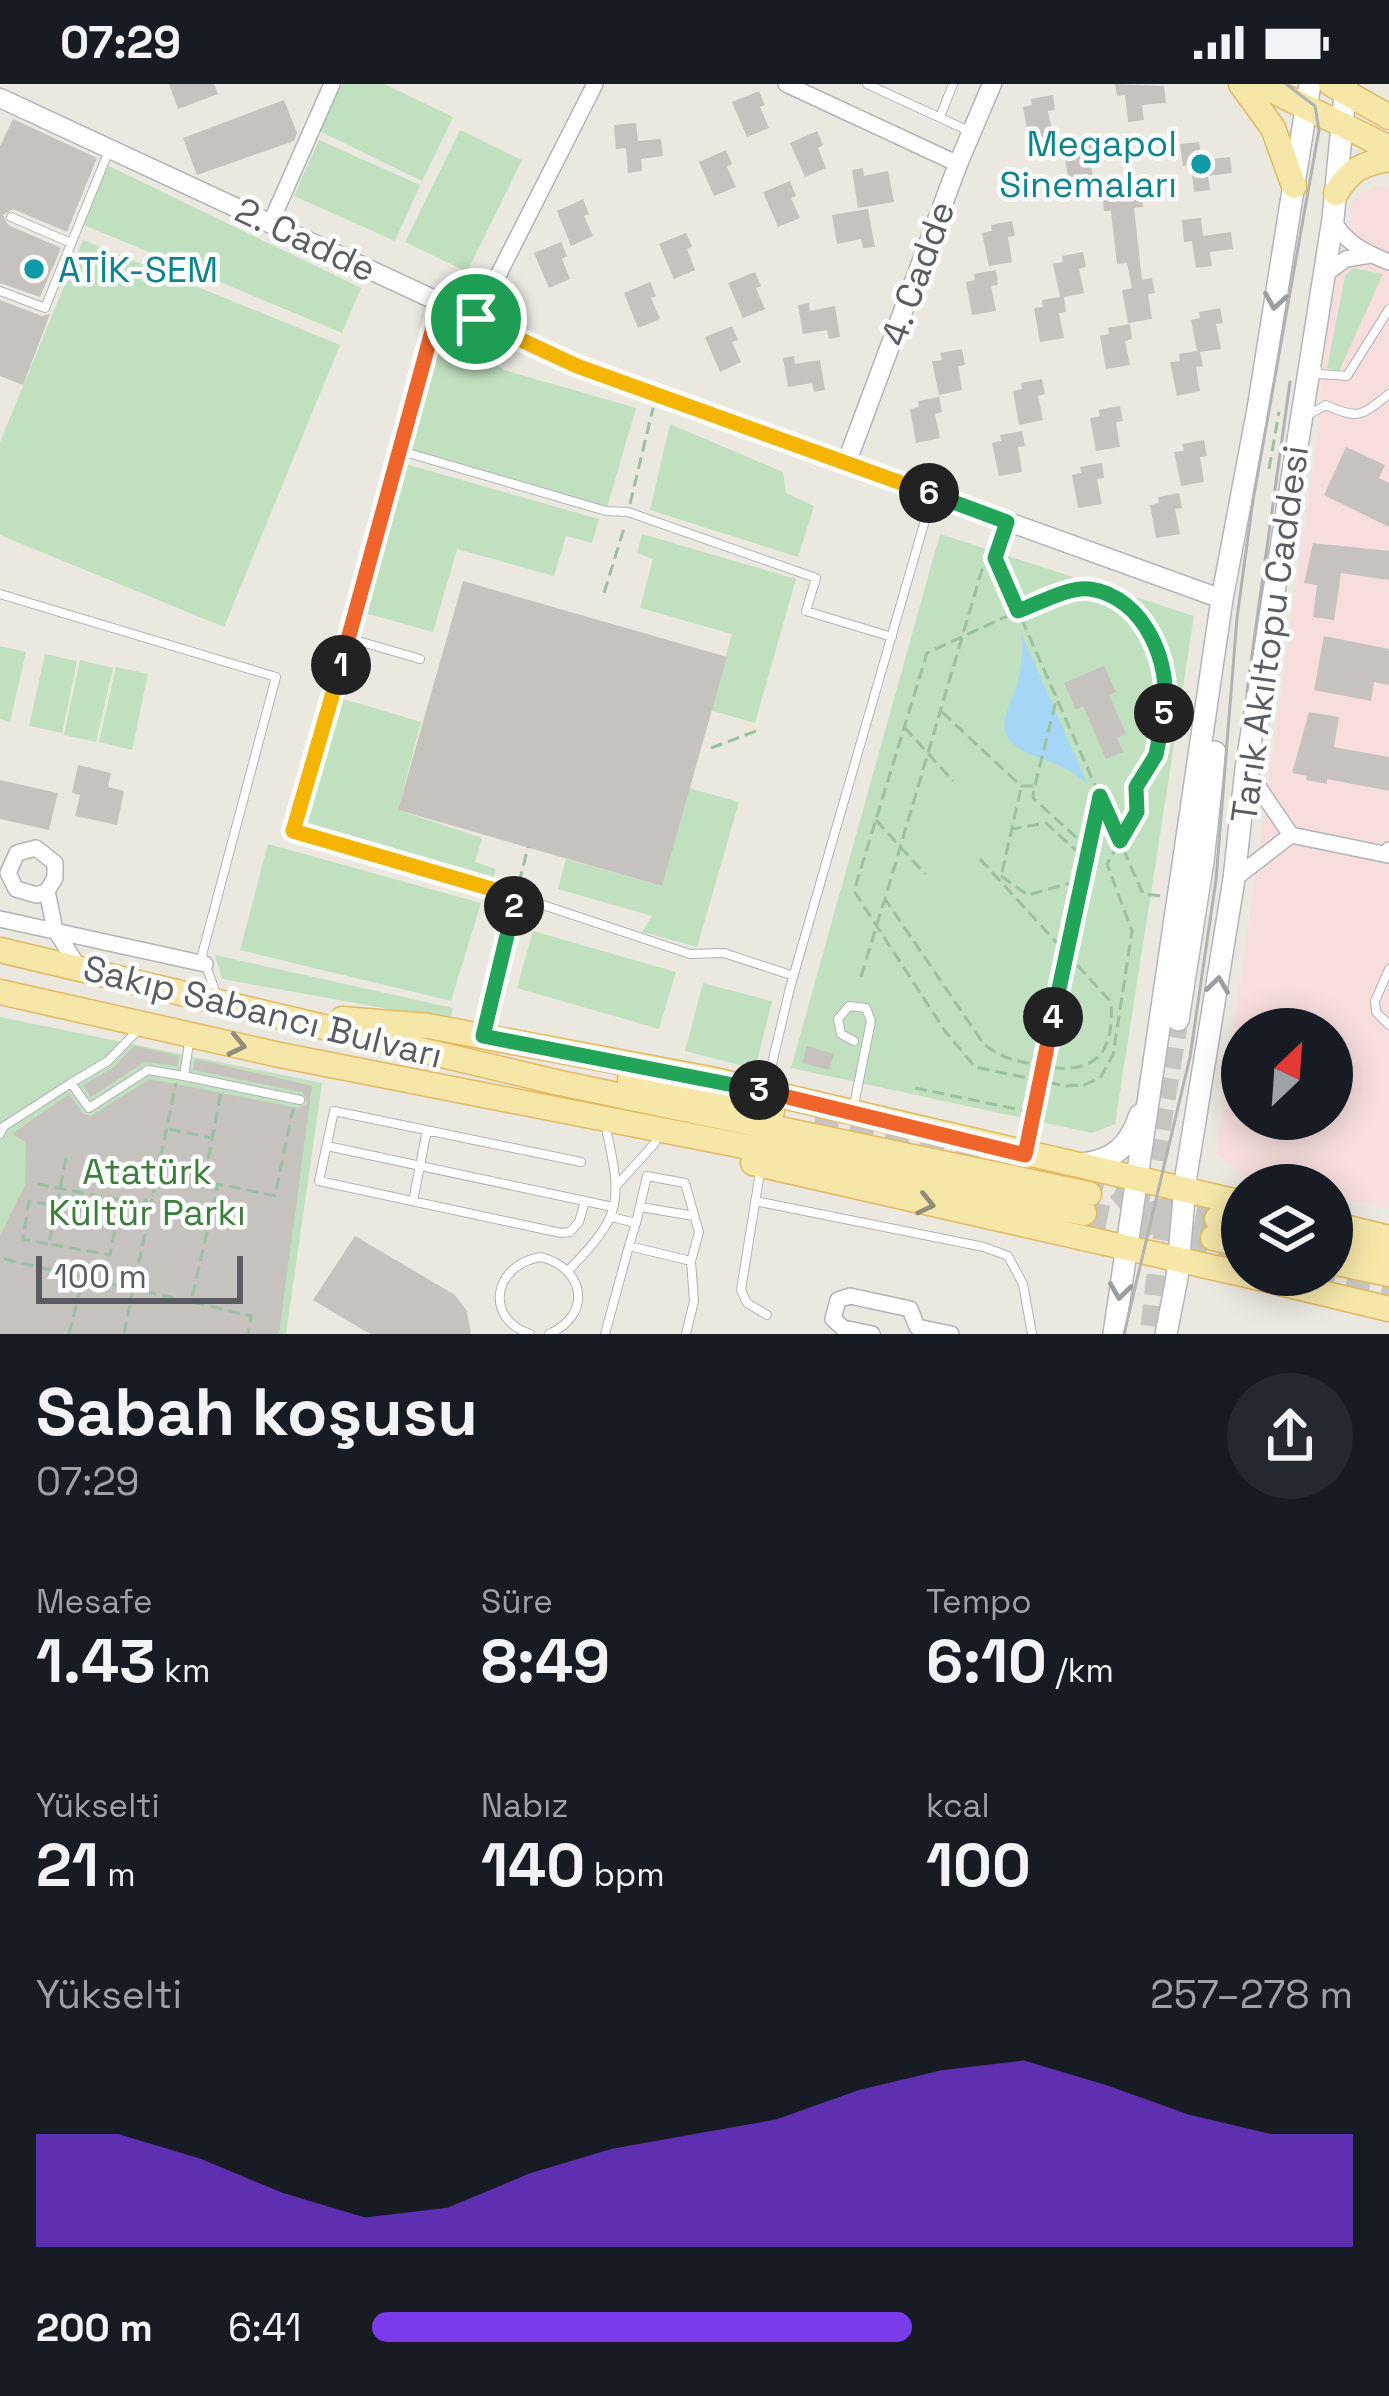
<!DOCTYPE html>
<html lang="tr">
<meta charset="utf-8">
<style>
:root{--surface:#171b24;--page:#242831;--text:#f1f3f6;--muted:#9ea1a6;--accent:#7c3aed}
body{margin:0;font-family:"Space Grotesk",sans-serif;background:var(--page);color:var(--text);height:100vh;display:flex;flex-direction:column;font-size:45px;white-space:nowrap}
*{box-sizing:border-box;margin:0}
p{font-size:39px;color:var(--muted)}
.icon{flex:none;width:66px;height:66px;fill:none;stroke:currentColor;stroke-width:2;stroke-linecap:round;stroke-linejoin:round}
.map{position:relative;height:1250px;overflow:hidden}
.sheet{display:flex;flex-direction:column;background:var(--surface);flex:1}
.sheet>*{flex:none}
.needle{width:78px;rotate:25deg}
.tools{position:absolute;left:1221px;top:924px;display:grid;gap:24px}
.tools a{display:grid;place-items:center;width:132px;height:132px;border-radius:50%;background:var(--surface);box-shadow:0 6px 30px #0003;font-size:60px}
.scale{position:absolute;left:36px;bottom:30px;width:207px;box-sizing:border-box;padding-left:12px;border:6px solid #595c60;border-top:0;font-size:33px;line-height:42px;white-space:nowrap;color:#595c60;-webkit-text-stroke:9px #fff;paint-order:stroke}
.pin{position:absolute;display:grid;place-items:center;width:102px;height:102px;color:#fff;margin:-51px;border:6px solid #fff;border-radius:50%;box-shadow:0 3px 12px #0007}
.km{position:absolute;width:60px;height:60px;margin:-30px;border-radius:50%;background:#222;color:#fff;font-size:33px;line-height:60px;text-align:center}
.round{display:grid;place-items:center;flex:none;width:126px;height:126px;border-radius:63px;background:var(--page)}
.overview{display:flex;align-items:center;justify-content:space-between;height:204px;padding:0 36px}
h1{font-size:66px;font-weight:800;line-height:90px}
.metrics{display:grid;grid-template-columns:repeat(3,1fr);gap:18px;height:204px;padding:12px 36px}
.metrics div{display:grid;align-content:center}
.metrics b{font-size:60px;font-weight:800}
.metrics small{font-size:33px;font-weight:400}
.metrics p{font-size:33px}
.chart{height:336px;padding:24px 36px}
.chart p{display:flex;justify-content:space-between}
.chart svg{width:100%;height:216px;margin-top:12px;fill:var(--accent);opacity:.7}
ul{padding:0 36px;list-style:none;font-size:39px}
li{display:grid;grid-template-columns:192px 144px 1fr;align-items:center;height:90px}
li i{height:30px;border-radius:15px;background:var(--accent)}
.status{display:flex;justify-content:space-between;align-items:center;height:84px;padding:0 60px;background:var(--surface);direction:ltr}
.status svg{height:33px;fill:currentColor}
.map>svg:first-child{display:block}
</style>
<div class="status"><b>07:29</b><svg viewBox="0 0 49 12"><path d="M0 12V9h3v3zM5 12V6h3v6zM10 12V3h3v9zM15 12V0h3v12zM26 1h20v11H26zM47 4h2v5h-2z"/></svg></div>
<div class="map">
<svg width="1389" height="1250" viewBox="0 0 1389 1250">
<rect width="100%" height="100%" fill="#ebe8e0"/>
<path fill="#f7dedc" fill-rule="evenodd" d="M1379,102L1389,105V1124L1332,1113V1101L1254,1098L1216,1070L1318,347L1323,267L1352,118L1361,109ZM1242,945H1332V1035H1242Z"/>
<path fill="#c0e0bf" d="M342,0H384L453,33L422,97L319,47Z
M460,46L522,76L467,188L405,158Z
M319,56L420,101L395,157L294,112Z
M107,81L361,204L342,249L84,141Z
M83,156L340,261L224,543L0,451V358Z
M1353,184L1383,190L1339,287L1327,284L1345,192Z
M444,245L504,286L636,324L606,427L408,369Z
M670,340L783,388L786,409L814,422L798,473L650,426Z
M402,379L599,435L592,459L566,452L554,492L457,465L433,548L361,528Z
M642,450L796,495L755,639L710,626L732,550L640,524L653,475L637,469Z
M940,450L1194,532L1115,1040L1092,1049L791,984Z
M0,562L26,568L10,638L0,635Z
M45,570L77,577L62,649L29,642Z
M80,576L113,584L96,658L64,651Z
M116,583L148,590L132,666L99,658Z
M340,614L421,638L398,726L482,754L475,778L496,785L491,802L302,746Z
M689,704L739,718L697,863L642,848L652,832L558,805L566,775L661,802Z
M268,760L481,819L451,917L240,866Z
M533,847L676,888L659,945L517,904Z
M215,871L453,924L450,936L222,895Z
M703,899L772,917L755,985L685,967Z
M0,933L322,999L286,1250H0Z"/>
<path fill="#a5d6f6" d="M1021,549L1088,701C1064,678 1046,679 1020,665C990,648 1012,621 1018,597C1022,581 1023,565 1021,549Z"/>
<path fill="#c6c2be" d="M169,0H214L218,10L178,25Z
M1115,0L1164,2L1166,19L1142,21L1144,36L1128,38L1125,11L1117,12Z
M759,7L765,21L760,23L769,44L747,53L732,18Z
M1053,11L1055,26L1048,27L1053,52L1029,56L1023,23L1032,21L1031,15Z
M284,16L297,49L294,57L197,91L183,54Z
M13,35L97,74L67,148L13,125L3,131L8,141L61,164L40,213L0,199V62Z
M636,39L638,57L661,55L663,72L641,75L642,87L628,89L626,64L616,65L614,41Z
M817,47L823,61L818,64L826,84L805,93L790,59Z
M1093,56L1096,71L1089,72L1094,96L1070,101L1062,61Z
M1199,58L1202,76L1230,73L1232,89L1208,92L1210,106L1194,108L1191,81L1183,82L1180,60Z
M726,66L732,80L727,83L736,103L714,112L699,78Z
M863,84L864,92L888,87L894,118L858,124L852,86Z
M1140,94L1143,123L1134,124L1142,196L1152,194L1155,209L1148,210L1152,235L1128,239L1122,206L1132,204L1127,179L1117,180L1111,127H1104L1101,98Z
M790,97L796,112L791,114L800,134L778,143L763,108Z
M583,115L589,130L584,132L593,152L571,162L557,127Z
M868,125L875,163L863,164L861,155L837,160L832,131Z
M1201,134L1203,152L1231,148L1233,165L1210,168L1212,182L1196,184L1192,157L1184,158L1182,136Z
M1012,137L1015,152L1008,153L1012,178L989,182L982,149L992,147L991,141Z
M686,149L692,163L687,165L695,186L674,195L659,160Z
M561,158L567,172L562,175L570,195L549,204L534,169Z
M1083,168L1086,183L1079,185L1084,209L1064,213L1066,228L1059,229L1064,254L1040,258L1034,224L1043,223L1042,216L1060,213L1053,180L1063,178L1062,172Z
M996,186L998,201L991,202L996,227L972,231L966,198L975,196L974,190Z
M755,188L761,202L756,204L765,225L743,234L728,199Z
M650,198L656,212L651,214L660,235L638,244L624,209Z
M0,216L42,232L50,230L23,301L0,292Z
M809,219L810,227L835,222L840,253L829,255L827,246L803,250L798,221Z
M1220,224L1223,239L1216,240L1221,265L1200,268L1203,282L1196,283L1200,307L1177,312L1170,278L1180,277L1179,270L1197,267L1191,236L1200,234L1199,228Z
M1130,240L1132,255L1125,257L1130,281L1106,285L1100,252L1109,250L1108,244Z
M732,242L738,256L732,258L741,278L720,288L705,253Z
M962,265L965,281L958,282L962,306L939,311L932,277L942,276L940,269Z
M794,272L795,280L820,276L825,306L814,308L812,299L788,303L783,274Z
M1042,295L1045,310L1038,312L1043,336L1019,341L1013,307L1022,305L1021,299Z
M939,313L942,328L935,330L940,354L916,359L910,325L919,323L918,317Z
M1120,322L1123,337L1116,338L1120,363L1096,367L1090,334L1100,332L1098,326Z
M1022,347L1025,362L1018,363L1022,388L999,392L992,359L1001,357L1000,351Z
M1204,356L1207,372L1200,373L1204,398L1181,402L1174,368L1184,367L1182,360Z
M1346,363L1385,381L1379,394L1389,399V443L1324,411Z
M1102,379L1104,394L1097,395L1102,420L1078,424L1072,391L1081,389L1080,383Z
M1179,409L1182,424L1175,425L1180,450L1156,454L1150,421L1159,419L1158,413Z
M1313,459L1389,467V496L1341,489L1334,536L1313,533L1317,501L1304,499Z
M463,497L727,573L662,802L398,726Z
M1324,552L1389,565V601L1374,598L1371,617L1314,606Z
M1104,582L1116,608L1109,611L1126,650L1117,654L1123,668L1106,675L1083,622L1076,626L1064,599Z
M1309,628L1339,633L1334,663L1389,673V707L1327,695V700L1306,696L1307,692L1292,689Z
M78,681L111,689L108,703L124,707L117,741L75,732L80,711L72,709Z
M0,696L58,709L49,746L0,735Z
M134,962L179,972L177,982L145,978L91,1013L83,1001L113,984Z
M807,962L834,970L829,986L802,979Z
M195,975L312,1002L279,1250H0V1152L25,1101L26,1058L12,1050L69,1010L83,1030L91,1032L150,995L298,1024L308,1019L302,1008L193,986Z
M355,1152L455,1211L467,1227L471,1250H370L313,1216Z"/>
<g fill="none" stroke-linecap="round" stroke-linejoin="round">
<path stroke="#c6c5c0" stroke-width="21" stroke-dasharray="21 10" stroke-linecap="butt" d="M1142,1132L1159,1175L1150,1250
M1162,1136L1153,1114V1089L1178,936"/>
<path stroke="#c6c5c0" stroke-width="24" stroke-dasharray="24 12" stroke-linecap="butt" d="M815,1036L1018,1078
M1082,1092L1119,1105L1142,1132
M1125,1118L1217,1135
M1084,1129L1213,1154
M1184,1159L1242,1176
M1311,1191L1389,1208"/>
<defs>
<path id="service" d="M867,0L971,48
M940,33L953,0
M11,133L71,159
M0,207L45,224L110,64
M440,220L293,747L516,812L690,870L724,869L794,892
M1317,285L1319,290L1347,292L1389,225
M1308,331L1326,321C1359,336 1361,332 1389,310
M404,363L408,369L606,427L628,428L816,494L806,527L892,553
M0,510L276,593L202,871L217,912
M348,554L420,575
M1389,885L1375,917L1376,928L1389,941
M141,943L108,977L71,999L89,1024L148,986L184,992L190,952
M184,992L300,1016
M766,1005L790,904L932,412
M853,1026L871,937L866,924L849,922L838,935L841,950L854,957
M0,1050L3,1043L71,999
M327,1062L613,1123
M581,1078L334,1027L319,1097L561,1149L570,1148L579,1138L585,1117
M761,1082L741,1206L747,1219L767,1231
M618,1100L655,1059
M413,1117L427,1046
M755,1117L984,1163L1008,1172L1023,1200L1032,1250
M640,1123L694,1132
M611,1133L636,1139L647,1092L685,1099L699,1148L691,1177L629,1162L636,1139
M568,1187C620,1133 623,1121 607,1049
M530,1250C483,1234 494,1180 541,1173C586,1185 592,1231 549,1250
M605,1250L629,1162
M686,1250L694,1217L691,1177"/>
<path id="minor" d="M786,0L958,80
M1333,135C1343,158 1366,169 1389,178
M271,138L332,0
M1324,191L1346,175L1371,171
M476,235L595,0
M1246,685L1291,751
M1234,795L1291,751L1388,771L1389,766
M47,807L37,811L16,805L8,789L17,769L36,764L55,779V794L47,807L55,846L78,882
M0,835L205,880
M872,1250L843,1244L833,1235L838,1216L850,1212L910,1225L917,1243L951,1250"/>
<path id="tertiary" d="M0,14L577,282L1222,515
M846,380L958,80L992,0"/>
<path id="secondary" d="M1178,936L1203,777L1215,668
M1082,1080C1115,1076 1129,1062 1140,1031
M1114,1250L1222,515L1258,325L1310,0
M1166,1250L1177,1194L1186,1092L1234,795L1246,685L1333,135L1346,0"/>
<path id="primary" d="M1241,0L1273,44L1294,102
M1259,0L1389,64
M1331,0L1389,33
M1336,109C1350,86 1363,79 1389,75
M0,866L560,999L1089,1110
M0,908L280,971L1084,1129
M342,935L428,942L710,995L1242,1119
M630,996L772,1027
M753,1079L1242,1190
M1217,1135L1242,1141
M1332,1140L1389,1154
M1213,1154L1242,1160
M1332,1159L1389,1171
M1332,1178L1389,1190
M1247,1191L1389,1225"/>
</defs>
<use href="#service" stroke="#b1b3b7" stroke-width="10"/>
<use href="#minor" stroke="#b1b3b7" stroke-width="18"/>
<use href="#tertiary" stroke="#b1b3b7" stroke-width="21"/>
<use href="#secondary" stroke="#b2b5ba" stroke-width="24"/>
<use href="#primary" stroke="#e3b961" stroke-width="27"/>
<path stroke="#99c1a2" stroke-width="3" stroke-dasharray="12 6" stroke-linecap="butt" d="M1269,385L1279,328
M630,420L653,324
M1003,451L996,477L1143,810L1162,812
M1086,504L1112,513L1144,538L1165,589L1166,618L1156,671L1136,703L1137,727L1107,780L1132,847L1113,971L1100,994L1084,1001L1066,1002L975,983L945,947L854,807L927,569L1018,527Z
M604,509L625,441
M942,628L1021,702H1034L1033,714L1087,763
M904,643L953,697
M711,664L756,647
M1035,701L1056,617
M876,736L925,790
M980,775L1111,918C1115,976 1090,992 1036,981C1014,976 1000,974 983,959L885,815L983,482L996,477
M1002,788L1021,704
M1001,792L1028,811L1074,798L1079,769L1046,739L1012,745
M519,799L528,763
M861,893L884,817
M488,933L514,820
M915,1004L1031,1028
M169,1045L212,1054
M1029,1051L1099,714
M66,1074L49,1160L110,1171L120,1116
M37,1100L126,1117L133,1126L153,1111
M217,1100L204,1097L221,1008
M48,1160L23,1155L29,1117L117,1133
M4,1175L191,1218L218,1100L275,1112L293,1025
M193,1218L251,1232L248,1250
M69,1250L83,1194
M124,1250L176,999"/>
<use href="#service" stroke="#fff" stroke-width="8"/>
<use href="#minor" stroke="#fff" stroke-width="15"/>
<use href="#tertiary" stroke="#fff" stroke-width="18"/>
<use href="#secondary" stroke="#fff" stroke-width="21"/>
<use href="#primary" stroke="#f6e7a9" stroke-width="24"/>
<path stroke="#b1b2b2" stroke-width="3" d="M1247,607L1290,298
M1124,1250L1190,973L1216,796L1237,534L1253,416L1319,46L1315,22L1286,0"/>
</g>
<defs><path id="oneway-chevron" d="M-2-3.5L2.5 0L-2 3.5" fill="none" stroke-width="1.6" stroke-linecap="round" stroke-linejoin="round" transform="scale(3)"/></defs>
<g stroke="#9b9da0">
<use href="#oneway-chevron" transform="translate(1275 217) rotate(99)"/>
<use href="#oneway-chevron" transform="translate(1218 901) rotate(-82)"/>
<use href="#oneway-chevron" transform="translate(1120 1207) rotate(98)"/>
</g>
<g stroke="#908d7a">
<use href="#oneway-chevron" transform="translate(237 961) rotate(12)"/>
<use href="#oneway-chevron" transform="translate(926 1120) rotate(13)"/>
</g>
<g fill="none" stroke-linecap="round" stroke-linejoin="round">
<defs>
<path id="split-1" d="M341,581L440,218L476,235"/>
<path id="split-2" d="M341,581L293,747L516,812L514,822"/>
<path id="split-3" d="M514,822L483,952L759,1006"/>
<path id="split-4" d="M759,1006L1025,1071L1053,933"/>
<path id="split-5" d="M1053,933L1100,712L1120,757L1137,728L1136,703L1156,671L1164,629"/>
<path id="split-6" d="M929,409L1007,438L995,474L1018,527C1038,520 1069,502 1090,505C1145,513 1172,580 1164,629"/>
<path id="split-7" d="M476,235L577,282L929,409"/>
</defs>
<use href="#split-1" stroke="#fff" stroke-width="24"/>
<use href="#split-2" stroke="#fff" stroke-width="24"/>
<use href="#split-3" stroke="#fff" stroke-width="24"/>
<use href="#split-4" stroke="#fff" stroke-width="24"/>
<use href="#split-5" stroke="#fff" stroke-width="24"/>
<use href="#split-6" stroke="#fff" stroke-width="24"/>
<use href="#split-7" stroke="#fff" stroke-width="24"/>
<use href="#split-1" stroke="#f0652b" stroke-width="15"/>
<use href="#split-2" stroke="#f5b400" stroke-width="15"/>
<use href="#split-3" stroke="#22a559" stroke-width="15"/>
<use href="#split-4" stroke="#f0652b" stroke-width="15"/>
<use href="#split-5" stroke="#22a559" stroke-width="15"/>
<use href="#split-6" stroke="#22a559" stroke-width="15"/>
<use href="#split-7" stroke="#f5b400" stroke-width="15"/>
</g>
<g fill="#0f9aa8" stroke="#fff" stroke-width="4.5">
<circle cx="1201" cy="80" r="12"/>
<circle cx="34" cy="185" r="12"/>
</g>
<g text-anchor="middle" stroke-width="9" stroke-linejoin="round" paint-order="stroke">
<g font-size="36" fill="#0d838f" stroke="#fff" text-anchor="end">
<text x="1177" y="72">Megapol<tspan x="1177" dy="41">Sinemaları</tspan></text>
<text x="58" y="198" text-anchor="start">ATİK-SEM</text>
</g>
<g font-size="36" fill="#595c60" stroke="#fff">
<text transform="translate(306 155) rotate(25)" y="13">2. Cadde</text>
<text transform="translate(917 189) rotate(-70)" y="13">4. Cadde</text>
<text transform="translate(1269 550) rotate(-82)" y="13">Tarık Akıltopu Caddesi</text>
<text transform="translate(263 927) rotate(14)" y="13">Sakıp Sabancı Bulvarı</text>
</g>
<g font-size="36" fill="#3b7d3b" stroke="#fff">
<text x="147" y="1100">Atatürk<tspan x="147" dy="41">Kültür Parkı</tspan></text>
</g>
</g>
</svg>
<div class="tools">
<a><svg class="needle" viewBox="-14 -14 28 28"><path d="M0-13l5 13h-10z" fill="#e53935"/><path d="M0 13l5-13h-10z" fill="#9ea1a6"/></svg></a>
<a><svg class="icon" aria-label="layers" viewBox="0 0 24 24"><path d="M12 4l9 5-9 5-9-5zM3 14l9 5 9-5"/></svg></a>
</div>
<div class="scale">100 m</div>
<div class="pin" style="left:476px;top:235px;background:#1e9e55"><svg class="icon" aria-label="arrive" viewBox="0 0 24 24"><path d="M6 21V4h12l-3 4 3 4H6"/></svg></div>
<b class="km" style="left:341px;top:581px">1</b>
<b class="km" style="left:514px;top:822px">2</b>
<b class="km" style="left:759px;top:1006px">3</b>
<b class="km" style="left:1053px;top:933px">4</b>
<b class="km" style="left:1164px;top:629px">5</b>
<b class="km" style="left:929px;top:409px">6</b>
</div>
<section class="sheet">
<div class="overview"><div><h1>Sabah koşusu</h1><p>07:29</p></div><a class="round"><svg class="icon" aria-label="share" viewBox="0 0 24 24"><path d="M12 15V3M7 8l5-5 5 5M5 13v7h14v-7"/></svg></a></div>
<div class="metrics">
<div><p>Mesafe</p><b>1.43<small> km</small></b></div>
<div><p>Süre</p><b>8:49</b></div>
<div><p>Tempo</p><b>6:10<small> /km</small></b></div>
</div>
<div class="metrics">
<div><p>Yükselti</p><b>21<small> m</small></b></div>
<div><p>Nabız</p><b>140<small> bpm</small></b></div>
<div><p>kcal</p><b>100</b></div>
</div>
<div class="chart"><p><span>Yükselti</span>257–278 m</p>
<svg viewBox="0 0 160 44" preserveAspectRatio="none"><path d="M0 44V21L10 21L20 26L30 33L40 38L50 36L60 29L70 24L80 21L90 18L100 12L110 8L120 6L130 11L140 17L150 21L160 21V44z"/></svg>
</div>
<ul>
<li><b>200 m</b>6:41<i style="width:55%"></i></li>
</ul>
</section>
